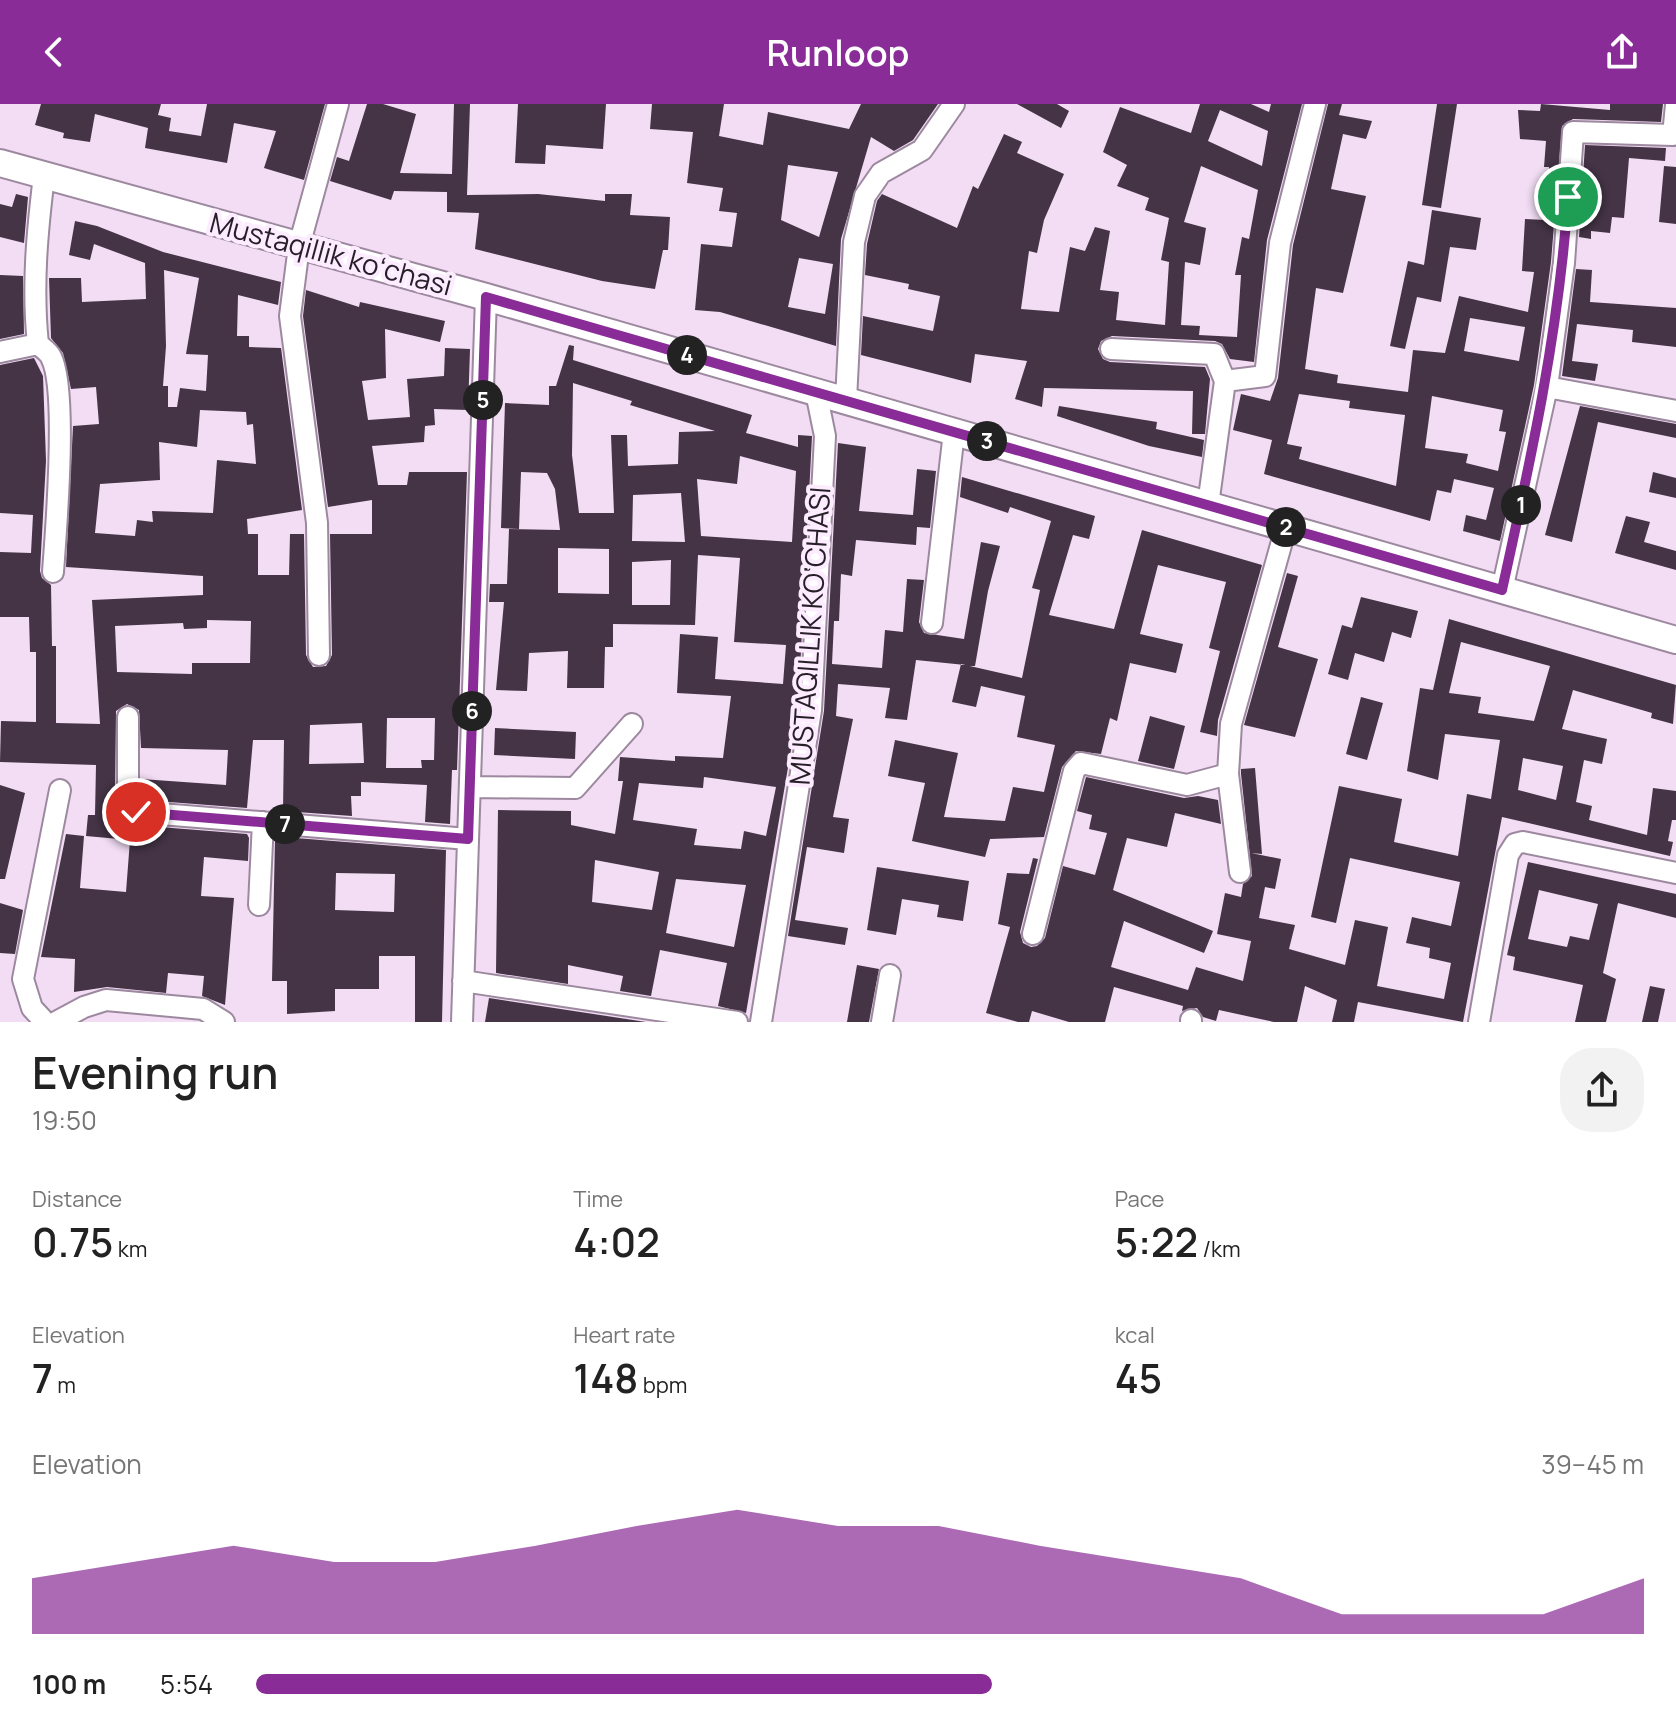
<!DOCTYPE html>
<meta charset="utf-8">
<style>
:root{--surface:#fff;--page:#f2f2f2;--text:#222;--muted:#767676;--accent:#8a2c97}
body{margin:0;font-family:Manrope,sans-serif;background:var(--page);color:var(--text);height:100vh;display:flex;flex-direction:column;font-size:30px;white-space:nowrap}
*{box-sizing:border-box;margin:0}
p{font-size:26px;color:var(--muted)}
.icon{flex:none;width:44px;height:44px;fill:none;stroke:currentColor;stroke-width:2;stroke-linecap:round;stroke-linejoin:round}
.map{position:relative;height:918px;overflow:hidden}
.side{display:flex;flex-direction:column;background:var(--surface);flex:1}
.side>*{flex:none}
.pin{position:absolute;display:grid;place-items:center;width:68px;height:68px;color:#fff;margin:-34px;border:4px solid #fff;border-radius:50%;box-shadow:0 2px 8px #0007}
.km{position:absolute;width:40px;height:40px;margin:-20px;border-radius:50%;background:#222;color:#fff;font-size:22px;line-height:40px;text-align:center}
.round{display:grid;place-items:center;flex:none;width:84px;height:84px;border-radius:32px;background:var(--page)}
.overview{display:flex;align-items:center;justify-content:space-between;height:136px;padding:0 32px}
h1{font-size:44px;font-weight:600;line-height:60px}
.metrics{display:grid;grid-template-columns:repeat(3,1fr);gap:12px;height:136px;padding:8px 32px}
.metrics div{display:grid;align-content:center}
.metrics b{font-size:40px;font-weight:600}
.metrics small{font-size:22px;font-weight:400}
.metrics p{font-size:22px}
.chart{height:224px;padding:16px 32px}
.chart p{display:flex;justify-content:space-between}
.chart svg{width:100%;height:144px;margin-top:8px;fill:var(--accent);opacity:.7}
ul{padding:0 32px;list-style:none;font-size:26px}
li{display:grid;grid-template-columns:128px 96px 1fr;align-items:center;height:60px}
li i{height:20px;border-radius:10px;background:var(--accent)}
header{display:flex;justify-content:space-between;align-items:center;height:104px;padding:0 32px;background:var(--accent);color:#fff;font-size:36px;font-weight:600}
.map>svg:first-child{display:block}
</style>
<header><svg class="icon" aria-label="back" viewBox="0 0 24 24"><path d="M15 5l-7 7 7 7"/></svg>Runloop<svg class="icon" aria-label="share" viewBox="0 0 24 24"><path d="M12 15V3M7 8l5-5 5 5M5 13v7h14v-7"/></svg></header>
<div class="map">
<svg width="1676" height="918" viewBox="0 0 1676 918">
<rect width="100%" height="100%" fill="#f2ddf4"/>
<path fill="#443446" fill-rule="evenodd" d="M41,0H161L158,11L171,14L169,27L201,32L207,0H325L304,76L264,64L276,27L234,19L227,59L145,44L148,24L95,10L90,38L63,34L64,29L35,21Z
M367,0H383L416,10L400,69L452,70L454,0H470L467,91L538,90L605,97V90H632L630,111L670,113L668,146H663L655,185L602,177L475,145L479,109L447,108V88L394,87L391,96L330,77L337,53L349,57Z
M518,0H606L603,45L546,41L545,60L515,59Z
M652,0H724L719,32L763,41L768,8L849,25L861,0H938L913,36L894,47L871,33L841,135L836,242L720,208L695,206L701,140L732,143L737,109L719,107L723,84L687,79L693,28L650,25ZM788,61L838,68L819,133L781,116ZM799,154L833,160L825,210L788,203Z
M1017,0H1057L1069,7L1061,24Z
M1200,0H1251L1269,8L1271,0H1302L1267,136L1254,258L1230,255L1222,240L1215,237L1112,232L1101,237L1098,245L1103,255L1110,258L1205,263L1210,275L1205,330H1192L1193,287L1044,284L1042,303L1015,295L1027,257L975,250L971,279L861,251L863,212L933,227L940,192L908,185L909,180L865,171L867,140L877,97L882,90L957,124L973,82L978,85L1004,30L1022,38L1017,49L1064,70L1044,116L1037,149L1029,147L1021,205L1059,208L1070,143L1085,147L1095,123L1110,127L1100,186L1119,188L1116,216L1165,221L1169,158L1161,156L1169,114L1145,106L1149,94L1117,82L1127,61L1103,48L1120,3L1191,29ZM1220,6L1268,27L1262,62L1208,37ZM1201,62L1258,86L1249,135L1242,133L1235,171H1241L1237,233L1199,231L1200,222L1181,221L1185,158L1200,161L1206,124L1184,118Z
M1328,0H1342L1339,11L1372,17L1366,35L1343,30L1331,85L1366,92L1343,189L1316,184L1305,265L1338,271L1337,279L1408,288L1413,246L1445,249L1459,192L1528,208L1534,168L1522,167L1525,115L1546,116L1549,63H1544L1546,37L1520,35L1518,6L1540,7L1541,0L1610,6V0H1663L1661,18L1573,15L1562,22L1551,158L1534,281L1500,437L1463,427L1466,411L1486,416L1494,384L1454,375L1451,389L1437,386L1430,417L1264,370L1272,336L1233,326L1241,290L1270,297L1278,274L1293,141ZM1470,214L1525,223L1519,257L1464,247ZM1299,290L1350,297L1349,304L1405,311L1396,382L1299,355L1302,343L1287,340ZM1432,292L1503,306L1499,327L1506,328L1498,367L1466,359L1468,350L1425,344Z
M1437,0H1457L1441,104L1422,101Z
M1585,41L1666,44L1665,57L1629,54L1624,114L1612,113L1610,129L1591,127V135L1579,133Z
M1664,62L1676,63V120L1659,118Z
M16,90L28,93L24,139L0,133V100L12,103Z
M1432,106L1481,114L1476,146L1450,143L1441,198L1417,193L1405,245L1390,242L1408,157L1424,161Z
M75,117L97,122L163,148L281,178L278,201L238,191L237,232H249V243L281,244L302,406L247,415L248,430H258V471H289L290,430H304L306,551L313,563L326,562L332,551L330,430H372V396L328,403L303,212L306,186L359,203L360,198L445,217L440,238L385,225L386,274L362,277L368,316L410,313L407,275L444,272L445,244L470,245L468,306L434,305L435,321L425,322L424,338L372,342L378,381H407L409,368H467L457,666H452L450,720L425,718L427,681L361,678V692H351L352,712L283,707L284,636H253L247,704L143,696L141,675L226,681L228,646L141,644L139,606L127,600L116,607L115,696L126,716L135,721L247,730L249,734L248,757L204,753L201,792L234,794L225,901L202,892L204,872L168,869L166,889L107,883L74,888L75,855L41,853L66,730L84,732L80,784L126,788L130,736L86,732L88,711H95L96,661L0,658L1,617L36,618V548H30L29,513H0V448L31,449L33,411L0,409V261L34,254L43,272L46,357L40,467L42,474L51,481L52,542H56V619L100,620L92,496L203,491V472L66,463L73,322L99,320L96,283L71,285L63,249L51,234L49,174H81L82,198L146,195L145,159L94,140L90,156L69,151ZM164,166L199,174L186,250L208,251L206,287L180,284L177,303H168V282H163L166,242ZM200,306L246,308L247,321L253,320L256,360L217,356L213,409L152,407L153,418L137,416L135,432L95,429L100,380L160,376L159,338L197,343ZM207,516L251,517L250,559H192V570L117,568L115,522L183,519L184,525L207,524ZM387,614H435L434,656H421L422,664H386ZM362,619L364,659L309,660L310,621Z
M1576,165L1592,166L1590,198L1676,204V243L1632,238L1633,226L1577,220L1572,257L1598,260L1595,277L1562,272Z
M0,171L23,172L24,230L0,235Z
M569,241L574,242L573,256L752,311L746,329L798,343V331L812,332L798,605L746,909L718,902L727,859L660,846L651,892L620,887L623,872L568,861V880L496,869L498,706L571,707V721L615,730L623,677H618L620,653L675,657V652L723,654L731,592L677,589L680,530L718,533L715,575L783,580L786,541L734,538L740,454L698,451L695,521L613,520V543H605L604,584H567L568,547L529,549L527,587L496,586L504,498H489L490,480H507L509,425L560,426L555,385L547,369L521,368L519,425L501,424L505,299L549,301V282H556ZM573,279L632,297L630,301L715,327L679,328L678,360L628,362L627,331H611L614,409H579L572,351ZM740,352L796,367L792,438L701,432L697,375L737,380ZM681,389L685,438L632,437L633,391ZM558,444L609,445V490L558,489ZM671,456L670,501H632V458ZM704,673L776,683L766,732L744,727L741,745L694,741L697,725L633,716L639,679L703,684ZM595,756L659,768L652,806L592,798ZM676,775L746,781L734,843L666,829Z
M1059,302L1157,318L1156,325L1204,336L1202,353L1149,342L1057,312Z
M1580,302L1676,320V334L1598,318L1572,438L1545,431Z
M838,339L866,343L859,407L913,411L917,365L936,367L930,424L917,423L916,441L856,436L852,472L841,470L839,517H834L832,560L882,564L885,526L903,528L907,475L924,476L919,518L924,529L964,535L981,438L1000,442L988,487L975,562L916,556L907,616L885,614L890,584L838,580L836,612L853,615L833,713L849,715L844,749L807,743L795,816L848,824L845,841L788,832L824,607Z
M1653,368L1676,374V394L1649,388Z
M962,373L1095,412L1089,435L1073,431L1049,511L1114,525L1142,426L1262,461L1218,616L1217,632L1200,628L1220,547L1209,544L1226,478L1158,461L1140,530L1183,540L1176,569L1130,559L1117,617L1110,614L1101,650L1076,647L1062,663L1044,733L990,735L985,753L912,737L925,679L888,672L895,636L958,649L944,713L1005,717L1013,683L1044,688L1055,641L1017,633L1025,592L981,582L976,603L952,598L961,560L1022,574L1040,486L1032,484L1051,417L1010,403L1008,409L960,393Z
M1626,412L1650,418L1644,438L1676,447V466L1615,449Z
M1287,469L1298,472L1278,543L1318,555L1295,633L1244,621Z
M1361,493L1418,507L1411,534L1392,528L1384,558L1355,549L1348,576L1328,570L1342,521L1352,524Z
M1449,515L1676,581L1673,620L1651,614L1652,609L1573,586L1562,625L1607,635L1602,660L1584,656L1576,698L1592,702L1589,716L1647,731L1653,684L1676,687V716H1672L1668,737L1673,738L1670,752L1502,713L1463,918L1358,898L1354,918H1332L1337,896L1305,882L1297,918H1274L1219,906L1216,917L1203,913L1197,904L1182,907L1183,902L1114,883L1105,918H1069L1032,907L1029,918H1018L986,909L1010,823L998,820L1007,769L1029,770L1033,754L1038,755L1020,828L1023,839L1031,843L1037,842L1045,834L1063,762L1095,771L1107,729L1089,725L1092,711L1077,707L1086,673L1184,694L1198,692L1218,696L1221,720L1175,709L1167,743L1127,734L1113,786L1213,827L1204,849L1124,817L1111,863L1188,886L1196,863L1243,877L1251,837L1217,830L1225,789L1241,793L1243,780L1252,772L1241,670V665L1255,664L1262,750L1251,749L1281,755L1275,785L1265,783L1259,814L1295,821L1289,845L1345,861L1355,816L1388,823L1377,882L1444,895L1451,859L1429,854L1430,844L1406,839L1412,813L1451,822L1460,778L1350,754L1336,819L1311,813L1339,682L1402,695L1394,738L1458,752L1467,690L1491,695L1500,636L1445,630L1438,676L1407,667L1420,584L1433,586ZM1461,538L1550,562L1534,617L1478,609L1481,593L1449,589ZM1523,654L1563,662L1556,696L1518,686Z
M1361,593L1383,599L1367,656L1346,650Z
M1150,612L1185,622L1174,665L1138,657Z
M495,624L576,628L575,655L494,651Z
M0,681L25,689L5,775H0Z
M283,733L446,746L442,918H415V852H379V885H335V907L287,910V877H272L275,735ZM336,769L395,770L394,808L335,806Z
M1528,758L1676,790V814L1618,799L1603,869L1616,875L1606,918H1575L1583,881L1513,866L1515,853L1507,851ZM1539,786L1598,800L1589,836L1570,832L1567,843L1528,835Z
M877,763L969,777L963,817L937,813L939,801L902,795L896,831L867,826Z
M0,799L23,806L15,850L0,849Z
M857,861L879,865L869,918H847Z
M1650,882L1665,885L1658,918H1642Z
M489,894L646,918H485Z"/>
<g fill="none" stroke-linecap="round" stroke-linejoin="round">
<defs>
<path id="minor" d="M38,240C42,244 48,247 51,253C68,285 56,427 53,468
M38,240C32,183 37,129 44,72
M1111,245L1214,250L1225,277
M0,248L38,240
M1547,283L1676,307
M846,296L854,138L865,92L881,69L922,46L954,0
M1208,401L1225,277L1265,272L1280,139L1315,0
M1502,486L1547,283L1564,159L1573,28L1673,31L1676,1
M932,519L954,328
M319,551L317,419L290,212L299,142L338,0
M128,613V696L136,708L468,735
M1228,670L1240,768
M470,683L575,684L632,620
M259,801L263,718
M1033,830L1074,667L1081,659L1187,681L1228,670L1231,620L1286,423
M463,877L737,918
M45,918L32,904L23,875L60,686
M56,918L84,903L106,896L203,905L224,918
M462,918L486,193
M761,918L811,606L825,332L816,288
M882,918L890,871
M1191,918V916
M1479,918L1508,751L1515,740L1523,738L1676,769"/>
<path id="major" d="M0,59L486,193L1676,536"/>
</defs>
<use href="#minor" stroke="#9d899f" stroke-width="24"/>
<use href="#major" stroke="#9d899f" stroke-width="30"/>
<use href="#minor" stroke="#fff" stroke-width="20"/>
<use href="#major" stroke="#fff" stroke-width="26"/>
</g>
<g fill="none" stroke-linecap="round" stroke-linejoin="round">
<defs>
<path id="route" d="M136,708L468,735L486,193L1502,486C1531,355 1559,227 1568,93"/>
</defs>
<use href="#route" stroke="#fff" stroke-width="16"/>
<use href="#route" stroke="#8a2c97" stroke-width="10"/>
</g>
<g text-anchor="middle" stroke-width="8" stroke-linejoin="round" paint-order="stroke">
<g font-size="28" fill="#271f28" stroke="#fdebff">
<text transform="translate(331 150) rotate(15)" y="10">Mustaqillik koʻchasi</text>
<text transform="translate(810 532) rotate(-86)" y="10">MUSTAQILLIK KO‘CHASI</text>
</g>
</g>
</svg>
<div class="pin" style="left:1568px;top:93px;background:#1e9e55"><svg class="icon" aria-label="arrive" viewBox="0 0 24 24"><path d="M6 21V4h12l-3 4 3 4H6"/></svg></div>
<div class="pin" style="left:136px;top:708px;background:#d93025"><svg class="icon" aria-label="check" viewBox="0 0 24 24"><path d="M5 12l5 5 9-10"/></svg></div>
<b class="km" style="left:1521px;top:401px">1</b>
<b class="km" style="left:1286px;top:423px">2</b>
<b class="km" style="left:987px;top:337px">3</b>
<b class="km" style="left:687px;top:251px">4</b>
<b class="km" style="left:483px;top:296px">5</b>
<b class="km" style="left:472px;top:607px">6</b>
<b class="km" style="left:285px;top:720px">7</b>
</div>
<section class="side">
<div class="overview"><div><h1>Evening run</h1><p>19:50</p></div><a class="round"><svg class="icon" aria-label="share" viewBox="0 0 24 24"><path d="M12 15V3M7 8l5-5 5 5M5 13v7h14v-7"/></svg></a></div>
<div class="metrics">
<div><p>Distance</p><b>0.75<small> km</small></b></div>
<div><p>Time</p><b>4:02</b></div>
<div><p>Pace</p><b>5:22<small> /km</small></b></div>
</div>
<div class="metrics">
<div><p>Elevation</p><b>7<small> m</small></b></div>
<div><p>Heart rate</p><b>148<small> bpm</small></b></div>
<div><p>kcal</p><b>45</b></div>
</div>
<div class="chart"><p><span>Elevation</span>39–45 m</p>
<svg viewBox="0 0 160 44" preserveAspectRatio="none"><path d="M0 44V27L10 22L20 17L30 22L40 22L50 17L60 11L70 6L80 11L90 11L100 17L110 22L120 27L130 38L140 38L150 38L160 27V44z"/></svg>
</div>
<ul>
<li><b>100 m</b>5:54<i style="width:53%"></i></li>
</ul>
</section>
